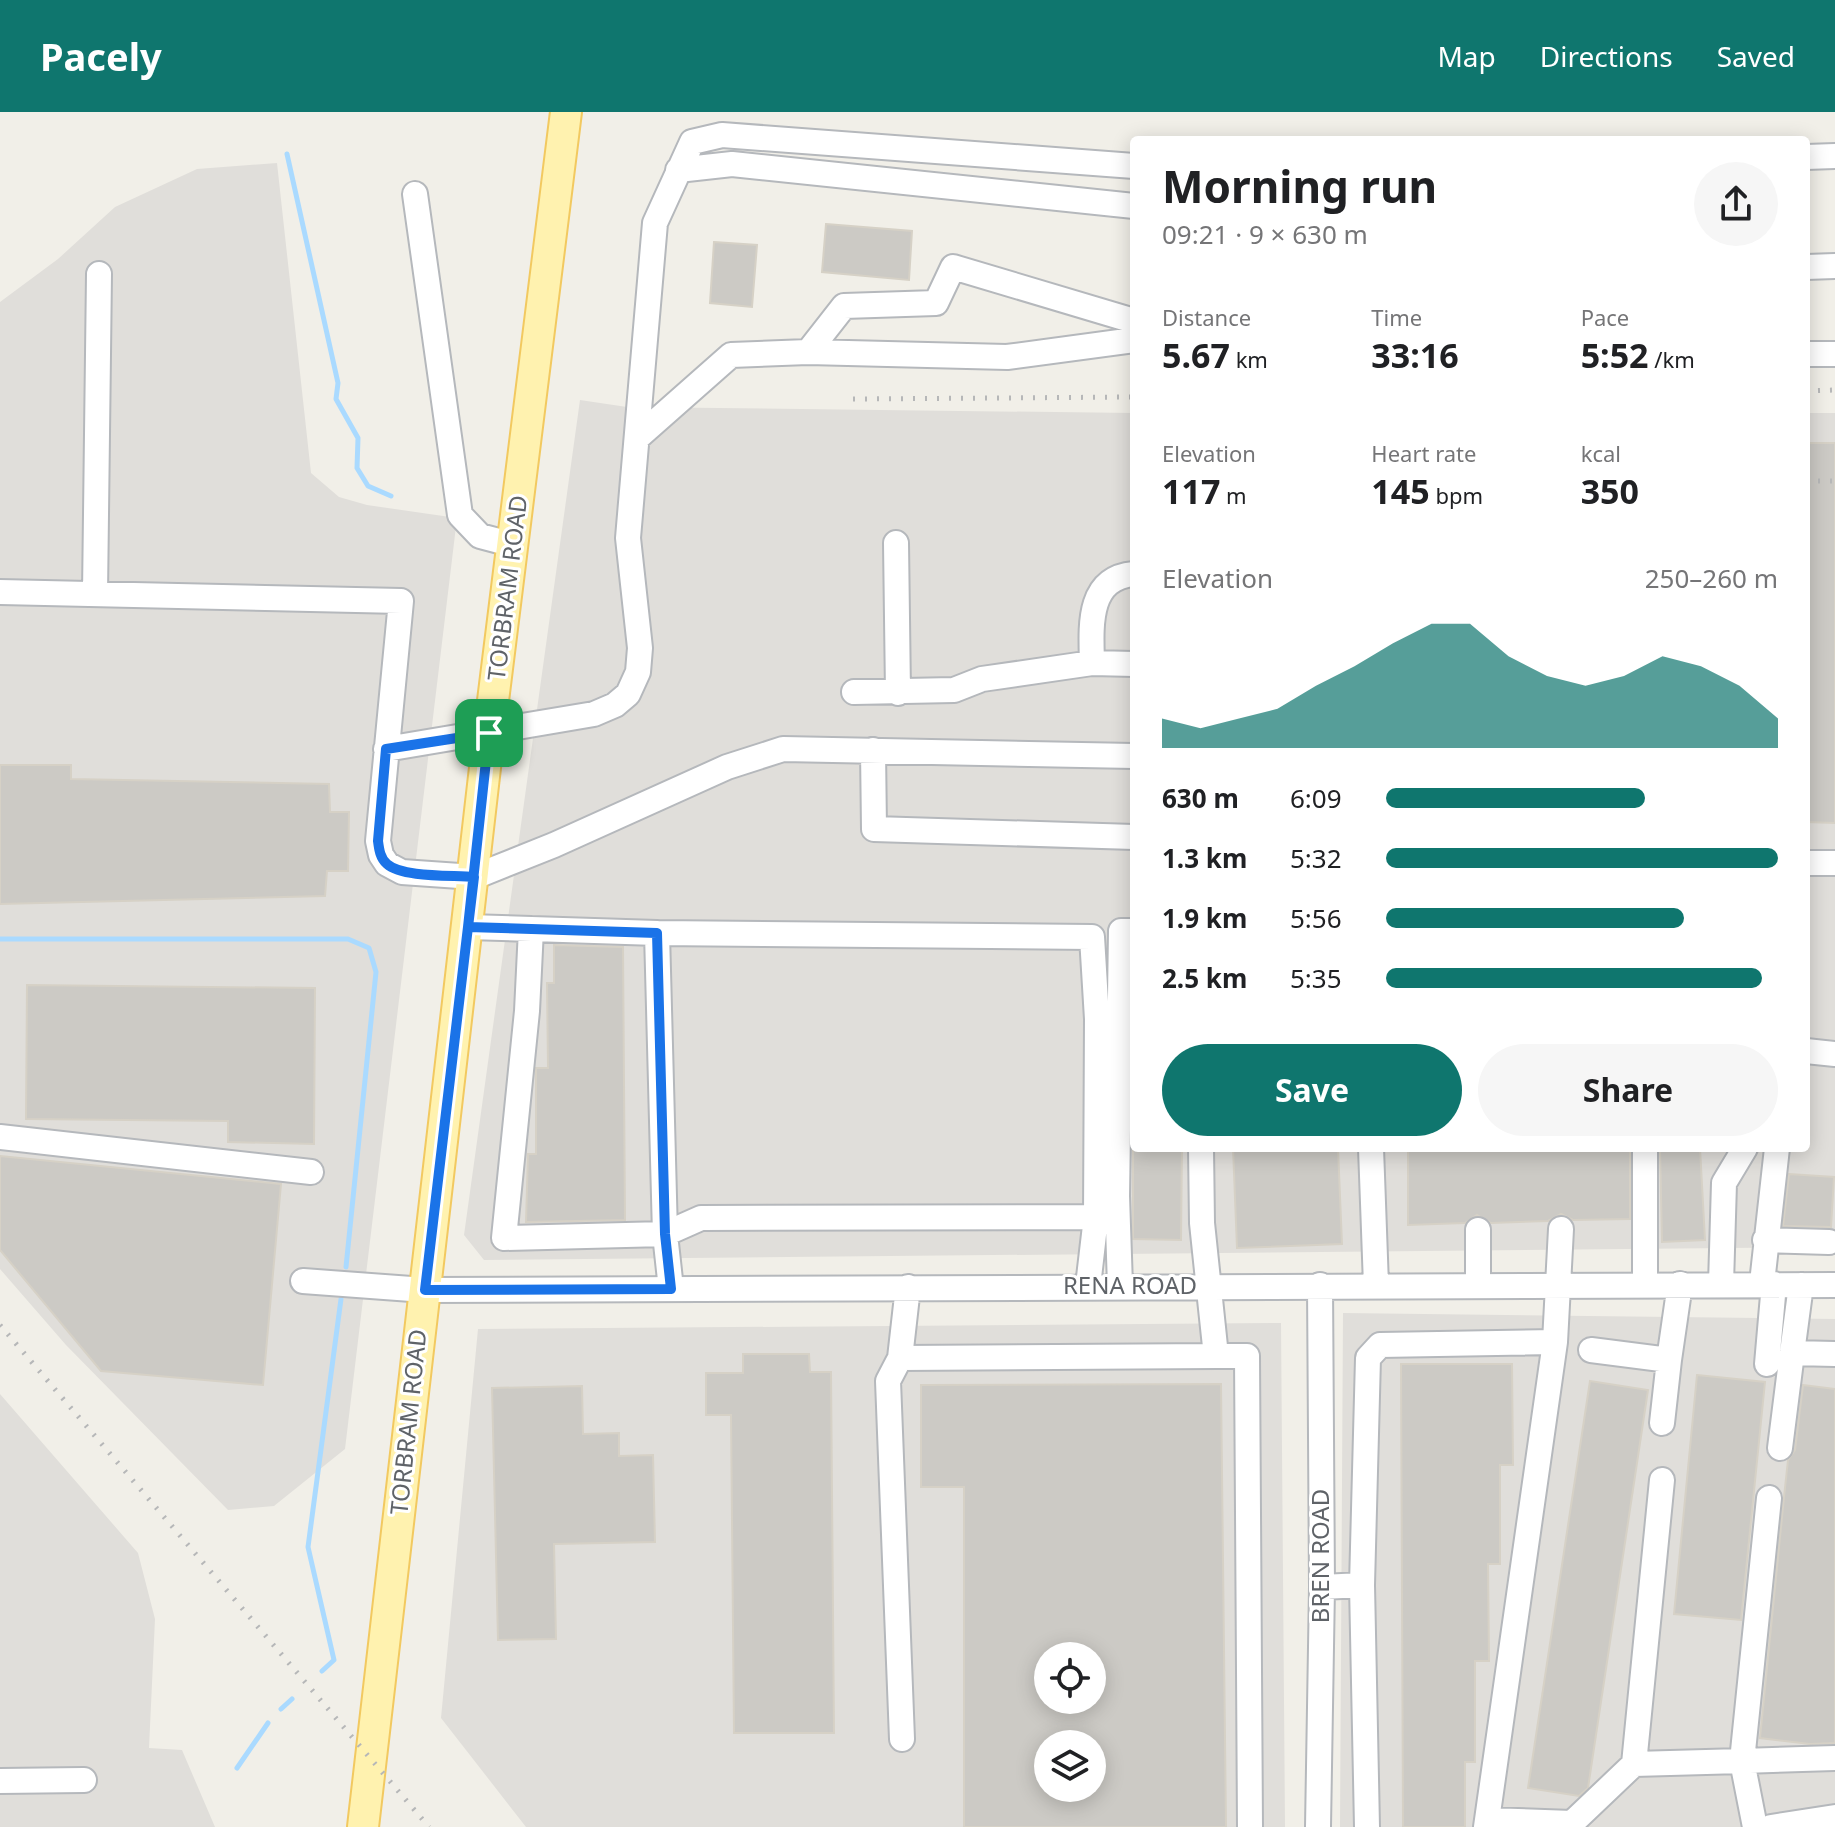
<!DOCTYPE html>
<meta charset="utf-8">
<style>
:root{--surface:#fff;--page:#f6f6f6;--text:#202124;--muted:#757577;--accent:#0f766e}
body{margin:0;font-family:"Noto Sans",sans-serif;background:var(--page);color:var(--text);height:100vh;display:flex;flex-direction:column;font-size:30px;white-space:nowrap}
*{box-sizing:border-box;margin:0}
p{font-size:26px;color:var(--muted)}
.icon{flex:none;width:44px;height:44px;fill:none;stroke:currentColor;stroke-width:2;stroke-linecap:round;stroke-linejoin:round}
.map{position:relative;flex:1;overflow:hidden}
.details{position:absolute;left:1130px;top:24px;width:680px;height:1016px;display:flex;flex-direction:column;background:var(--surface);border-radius:8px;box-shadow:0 4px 20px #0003}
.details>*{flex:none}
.controls{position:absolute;left:1034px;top:1530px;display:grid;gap:16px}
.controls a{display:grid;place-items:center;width:72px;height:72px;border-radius:50%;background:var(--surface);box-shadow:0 4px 20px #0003;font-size:40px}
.pin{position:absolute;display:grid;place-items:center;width:68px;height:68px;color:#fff;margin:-34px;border-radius:16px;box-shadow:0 4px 12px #0006}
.round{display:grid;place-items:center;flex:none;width:84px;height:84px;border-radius:42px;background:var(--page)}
.overview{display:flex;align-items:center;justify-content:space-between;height:136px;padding:0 32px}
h1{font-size:44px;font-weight:700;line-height:60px}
.figures{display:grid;grid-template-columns:repeat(3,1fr);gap:12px;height:136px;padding:8px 32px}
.figures div{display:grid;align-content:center}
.figures b{font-size:34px;font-weight:700}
.figures small{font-size:22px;font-weight:400}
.figures p{font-size:22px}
.chart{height:224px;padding:16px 32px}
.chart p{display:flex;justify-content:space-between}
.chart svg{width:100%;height:144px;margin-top:8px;fill:var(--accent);opacity:.7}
.button{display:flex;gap:16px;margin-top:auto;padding:16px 32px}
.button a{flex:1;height:92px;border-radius:48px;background:var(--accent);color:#fff;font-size:32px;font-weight:700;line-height:92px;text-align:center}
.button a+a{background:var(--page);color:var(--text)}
ul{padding:0 32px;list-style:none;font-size:26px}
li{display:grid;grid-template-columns:128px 96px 1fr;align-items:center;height:60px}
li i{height:20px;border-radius:10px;background:var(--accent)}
header{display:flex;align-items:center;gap:48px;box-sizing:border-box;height:112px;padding:0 40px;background:var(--accent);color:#fff}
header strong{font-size:38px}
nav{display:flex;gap:44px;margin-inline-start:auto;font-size:28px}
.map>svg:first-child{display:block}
</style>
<header>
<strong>Pacely</strong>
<nav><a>Map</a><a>Directions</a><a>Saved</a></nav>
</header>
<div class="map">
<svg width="1835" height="1715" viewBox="0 0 1835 1715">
<rect width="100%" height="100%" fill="#f1efe8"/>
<path fill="#e0deda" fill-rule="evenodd" d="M277,51L311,361L339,385L367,393L457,406L345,1337L274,1394L228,1398L66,1233L0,1157V190L58,147L115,95L197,57Z
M580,288L627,295L1134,301V1036H1806V301H1835V1135L484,1148L464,1123Z
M1343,1201L1835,1207V1715H1340Z
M1281,1211L1285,1715H526L441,1606L478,1217ZM1048,1544H1092V1588H1048ZM1048,1632H1092V1676H1048Z
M0,1282L138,1441L155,1507L149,1636L182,1638L215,1715H0Z"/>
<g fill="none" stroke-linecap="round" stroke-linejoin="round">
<path stroke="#aadaff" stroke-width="5" d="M287,42L338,271L336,287L358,326L357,356L368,374L391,384
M0,827H348L369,836L376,860L346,1155
M322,1559L334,1548L308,1435L341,1187
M281,1597L292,1587
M237,1656L268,1611"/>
</g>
<path fill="#cccac5" stroke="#d6d1c6" stroke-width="2" fill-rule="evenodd" d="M826,112L912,119L909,168L822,160Z
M714,130L757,133L752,195L710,191Z
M1806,331H1835V711L1806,710Z
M0,653H71V667L329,672L330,700H349L348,759H327L325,784L0,792Z
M554,833L623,835L625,1108L526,1110L528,1042H536V956H548L547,871H554Z
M27,873L315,876L314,1032L228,1030V1009L26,1007Z
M1133,1036H1182L1181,1128L1133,1127Z
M1233,1036H1338L1342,1132L1237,1136Z
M1408,1036H1630V1107L1573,1108L1561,1102L1548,1109L1491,1111L1477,1103L1465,1111L1408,1113Z
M1660,1036H1700L1705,1128L1662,1130Z
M0,1044L281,1072L263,1273L101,1259L0,1138Z
M1789,1062L1834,1065L1831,1115L1783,1114Z
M743,1242H809L810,1260H831L834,1621H734L731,1303H706V1261H743Z
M1401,1252H1512L1513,1353H1500V1452H1488L1489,1549H1475V1650H1465V1715H1403Z
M1697,1263L1765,1270L1741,1508L1674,1502Z
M1590,1269L1648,1278L1588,1676L1579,1684L1528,1676Z
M1221,1272L1226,1715H964V1375H921V1273ZM1048,1544H1092V1588H1048ZM1048,1632H1092V1676H1048Z
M1803,1273L1835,1277V1631L1810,1632L1760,1626L1784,1385L1788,1348L1795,1338Z
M582,1274L583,1322L619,1321V1344L653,1343L655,1430L554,1432L556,1527L498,1528L492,1276Z"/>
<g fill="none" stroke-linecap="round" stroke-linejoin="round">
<defs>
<path id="minor" d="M1806,45L1835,44
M678,58L732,52L1134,94
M415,82L460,403L480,424L514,433
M1806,155L1835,154
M808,240L1007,245L1134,228
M1806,242H1835
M637,326L731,243L808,240L844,194L936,191L953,155L1134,209
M896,431L898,581
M0,480L401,489L378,729L381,743L387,752L402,760L474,765L554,733L727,655L783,637L1134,644
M95,482L99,162
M1092,551C1091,514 1087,466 1134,462
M854,580L954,578L982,567L1092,551L1134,552
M386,637L594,602L615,593L628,582L638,560L640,536L628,426L655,111L692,30L722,23L1134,54
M873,638L874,717L1134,725
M1806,751H1835
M468,815L657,821L665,1122L671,1177
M531,817L527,899L504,1126L665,1122L701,1106L1096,1105L1097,907L1092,825L657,821
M1806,939L1835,942
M0,1025L311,1060
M1201,1036L1202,1111L1216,1244H1247L1250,1715
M1371,1036L1376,1173
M1765,1128L1829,1130
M303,1169L425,1178L1835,1173
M1762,1171L1777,1036
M1478,1172V1118
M1645,1172V1036
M1721,1172L1724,1071L1745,1036
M1801,1173L1792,1241L1835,1242
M1088,1174L1096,1105
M1120,1174L1117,1084L1121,819H1134
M1591,1238L1669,1248L1680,1172
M900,1246L1216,1244
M1767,1252L1774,1172
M1662,1311L1669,1248
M1780,1336L1792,1241
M1662,1368L1634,1652L1742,1649L1769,1386
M1362,1473L1367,1715
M1322,1475L1362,1473L1368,1246L1380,1233L1555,1230
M902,1627L888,1269L900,1246L908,1175
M0,1669L84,1668
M1487,1708L1572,1711L1634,1652
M1318,1715L1322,1475L1320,1173
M1486,1715L1555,1230L1561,1117
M1755,1715L1742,1649L1835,1646
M1771,1715L1835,1705"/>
<path id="major" d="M363,1715L489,621L566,0"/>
</defs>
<use href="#minor" stroke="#b5b8bc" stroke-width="28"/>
<use href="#major" stroke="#f2c960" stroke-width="34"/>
<use href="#minor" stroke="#fff" stroke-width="24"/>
<use href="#major" stroke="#fff2af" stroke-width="30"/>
<path stroke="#b6b7b8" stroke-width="5" stroke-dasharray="2 10" stroke-linecap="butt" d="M1806,279L1835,278
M853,287L1134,285
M1806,369H1835
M0,1213L429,1715"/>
</g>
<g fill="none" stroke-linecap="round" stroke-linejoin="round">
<defs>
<path id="route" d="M489,621L386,637L378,729C379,737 380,746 387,752C403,766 452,763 474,765L468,815L657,821L665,1122L671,1177L425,1178L468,815L489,621"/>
</defs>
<use href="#route" stroke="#fff" stroke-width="16"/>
<use href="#route" stroke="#1a73e8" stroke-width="10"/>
</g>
<g text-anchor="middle" stroke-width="6" stroke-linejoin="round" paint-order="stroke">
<g font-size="24" fill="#5f6368" stroke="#fff">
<text transform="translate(508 476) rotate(-83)" y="8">TORBRAM ROAD</text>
<text x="1130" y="1182">RENA ROAD</text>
<text transform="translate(409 1310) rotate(-84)" y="8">TORBRAM ROAD</text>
<text transform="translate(1321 1444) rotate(-90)" y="8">BREN ROAD</text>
</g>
</g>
</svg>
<div class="controls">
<a><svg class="icon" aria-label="locate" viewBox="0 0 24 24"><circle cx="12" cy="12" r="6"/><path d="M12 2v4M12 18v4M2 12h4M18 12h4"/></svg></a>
<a><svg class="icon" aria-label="layers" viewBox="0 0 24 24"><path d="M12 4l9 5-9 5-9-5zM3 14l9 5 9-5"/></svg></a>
</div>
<div class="pin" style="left:489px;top:621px;background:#1e9e55"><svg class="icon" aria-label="arrive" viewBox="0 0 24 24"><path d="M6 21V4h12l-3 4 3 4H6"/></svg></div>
<section class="details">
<div class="overview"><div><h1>Morning run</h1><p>09:21 · 9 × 630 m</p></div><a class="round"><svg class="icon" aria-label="share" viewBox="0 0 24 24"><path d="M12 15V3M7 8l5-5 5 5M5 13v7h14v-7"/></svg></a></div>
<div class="figures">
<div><p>Distance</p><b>5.67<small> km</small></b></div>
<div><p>Time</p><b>33:16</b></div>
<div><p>Pace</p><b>5:52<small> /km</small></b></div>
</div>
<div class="figures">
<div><p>Elevation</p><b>117<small> m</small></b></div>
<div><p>Heart rate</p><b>145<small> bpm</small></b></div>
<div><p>kcal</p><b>350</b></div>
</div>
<div class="chart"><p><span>Elevation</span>250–260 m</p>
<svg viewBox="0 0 160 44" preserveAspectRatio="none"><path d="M0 44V35L10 38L20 35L30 32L40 25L50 19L60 12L70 6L80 6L90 16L100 22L110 25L120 22L130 16L140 19L150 25L160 35V44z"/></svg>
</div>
<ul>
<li><b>630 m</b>6:09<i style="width:66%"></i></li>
<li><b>1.3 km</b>5:32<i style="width:100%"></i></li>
<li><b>1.9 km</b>5:56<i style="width:76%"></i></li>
<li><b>2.5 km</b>5:35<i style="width:96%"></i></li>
</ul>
<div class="button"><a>Save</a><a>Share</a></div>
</section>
</div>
